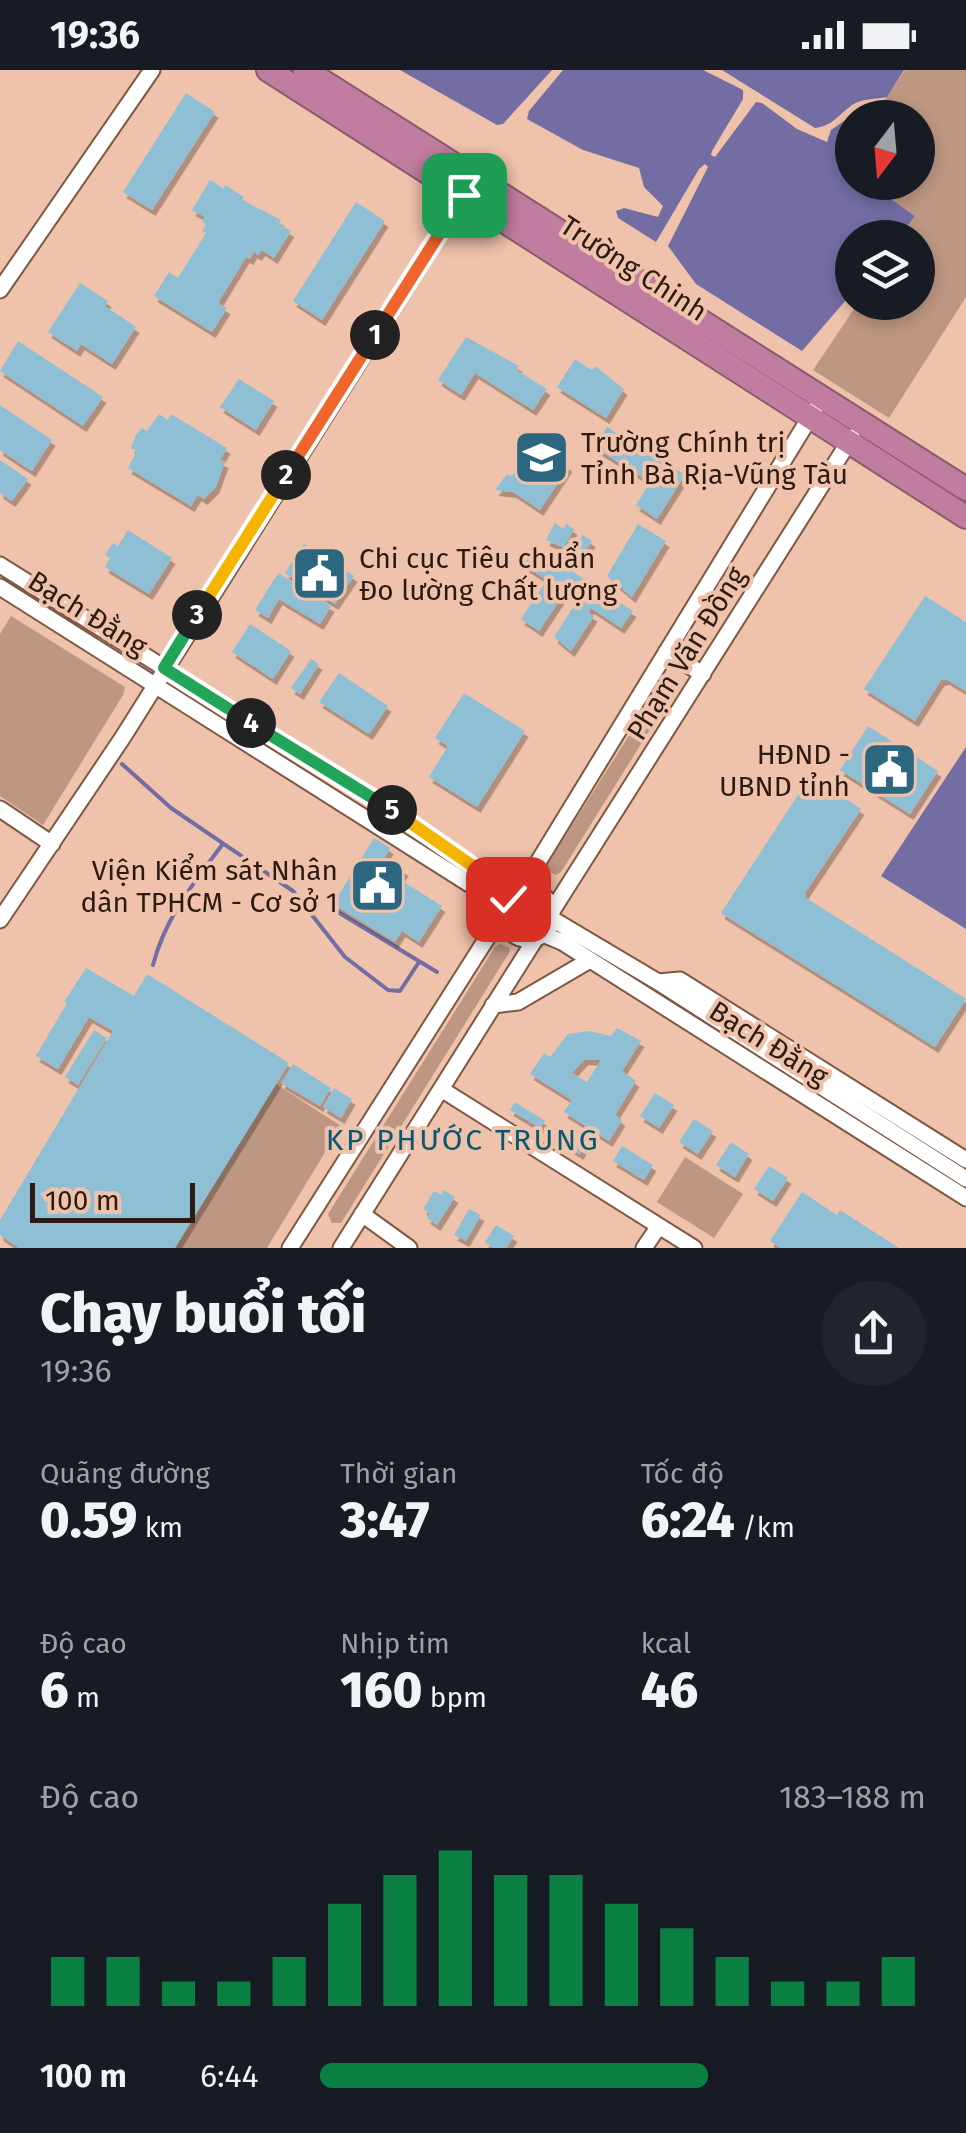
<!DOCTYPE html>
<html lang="vi">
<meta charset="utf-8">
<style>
:root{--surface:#171b24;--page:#20242c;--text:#f1f3f6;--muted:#9ea1a6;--accent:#0b8043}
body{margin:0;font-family:"Fira Sans",sans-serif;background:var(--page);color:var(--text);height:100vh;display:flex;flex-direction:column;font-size:38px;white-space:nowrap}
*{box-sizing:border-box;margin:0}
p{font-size:32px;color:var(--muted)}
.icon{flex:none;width:55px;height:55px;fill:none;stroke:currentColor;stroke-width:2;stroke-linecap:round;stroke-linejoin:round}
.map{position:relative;height:1178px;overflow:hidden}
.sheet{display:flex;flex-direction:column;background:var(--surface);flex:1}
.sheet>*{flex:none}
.needle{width:65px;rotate:196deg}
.fabs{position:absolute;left:835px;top:30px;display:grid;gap:20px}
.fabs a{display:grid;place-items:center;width:100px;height:100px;border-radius:50%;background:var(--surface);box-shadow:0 5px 15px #0003;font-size:50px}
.scale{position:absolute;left:30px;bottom:25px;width:165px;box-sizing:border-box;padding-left:10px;border:5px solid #2b1b12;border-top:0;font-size:28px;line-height:35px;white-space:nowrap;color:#2b1b12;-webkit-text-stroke:8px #eec2ab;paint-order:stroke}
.pin{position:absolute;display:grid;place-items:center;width:85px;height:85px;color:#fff;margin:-42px;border-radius:20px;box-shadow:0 5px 15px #0006}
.km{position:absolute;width:50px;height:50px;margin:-25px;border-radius:50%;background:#222;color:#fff;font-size:28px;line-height:50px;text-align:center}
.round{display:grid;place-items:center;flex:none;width:105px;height:105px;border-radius:52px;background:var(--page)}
.headline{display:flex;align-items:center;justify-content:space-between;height:170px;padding:0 40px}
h1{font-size:55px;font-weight:800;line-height:75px}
.stats{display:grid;grid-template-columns:repeat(3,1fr);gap:15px;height:170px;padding:10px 40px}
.stats div{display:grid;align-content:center}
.stats b{font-size:50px;font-weight:800}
.stats small{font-size:28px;font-weight:400}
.stats p{font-size:28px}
.chart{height:280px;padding:20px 40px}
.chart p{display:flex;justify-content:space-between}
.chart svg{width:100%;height:180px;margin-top:10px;stroke:var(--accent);stroke-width:6}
ul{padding:0 40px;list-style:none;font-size:32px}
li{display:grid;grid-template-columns:160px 120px 1fr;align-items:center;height:75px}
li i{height:25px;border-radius:12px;background:var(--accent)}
.status{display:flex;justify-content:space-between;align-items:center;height:70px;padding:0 50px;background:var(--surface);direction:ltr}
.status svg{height:28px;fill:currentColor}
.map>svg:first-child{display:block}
</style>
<div class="status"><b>19:36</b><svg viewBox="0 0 49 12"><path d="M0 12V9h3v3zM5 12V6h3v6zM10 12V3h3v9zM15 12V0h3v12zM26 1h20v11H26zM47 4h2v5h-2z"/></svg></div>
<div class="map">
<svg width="966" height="1178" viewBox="0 0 966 1178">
<defs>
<filter id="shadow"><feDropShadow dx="3.5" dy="6" stdDeviation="0" flood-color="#0004"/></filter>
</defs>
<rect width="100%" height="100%" fill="#eec2ab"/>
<path fill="#be9783" d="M905,0H966V227L889,348L813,300L858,233L918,232V168L901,167L915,146L866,113L918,112V48L873,47Z
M11,546L125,617L123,625L43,755L0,726V564Z
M656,623L662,624L668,631L561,802L556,805L549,802L546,796Z
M500,874L510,878L509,883L341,1153H332L328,1144L495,877Z
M276,1014L341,1056L267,1178H58L170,1164L187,1158Z
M685,1087L743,1124L714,1168L657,1132Z"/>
<path fill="#736da4" d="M400,0H552L503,54L497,55Z
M563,0H703L743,20V29L712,81L711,85L715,87L756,32L762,33L797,59L827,72L831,60L860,40L877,42L874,47L852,48V79L842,95L852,102V112L868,113L915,146L900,167L852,168V216L846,230L802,281L696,214L668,176L708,97L705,94L699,99L656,172L618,148L616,141L624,138L658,147L663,136L644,117L639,98L583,80L527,49L529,41Z
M722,0H904L887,27C876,29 860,29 852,35C838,45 833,56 815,58Z
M966,677V859L881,806Z"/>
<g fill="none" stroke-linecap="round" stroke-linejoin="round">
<path stroke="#736da4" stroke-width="4" d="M122,694L171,738L293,821L345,887L388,920L400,921L419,892
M331,838L437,902
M153,895C165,848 193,814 222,775"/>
</g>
<path fill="#8fbfd5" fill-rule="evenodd" filter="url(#shadow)" d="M186,23L215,42L152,140L123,122Z
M210,110L224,119L225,115L244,127L242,130L281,150L279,154L291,161L274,188L262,180L258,185L254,182L250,189L246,187L218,233L227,238L212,262L154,226L169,202L178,208L206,163L202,161L206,154L202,152L205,147L192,140Z
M356,132L385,151L322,250L293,231Z
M80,213L108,231L105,236L136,257L112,294L81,274L77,281L48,262Z
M466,267L519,296L516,300L547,319L533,340L475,303L461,325L438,310Z
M18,271L103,327L83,356L0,301Z
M575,289L592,300L595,296L624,319L606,348L557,317Z
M239,309L274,331L256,360L220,337Z
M0,335L52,370L32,401L0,380Z
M159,344L168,350L171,344L227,378L220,390L225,392L216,417L204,429L198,425L191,436L128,398L137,381L131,378L136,365L142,358L147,361Z
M607,357L685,405L657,449L636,435L650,412L594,377Z
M534,374L569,396L540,440L513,422L495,420L507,404L511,406L516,402Z
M0,390L28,409L12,431L0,423Z
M555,453L563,459L567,454L574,459L564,478L546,470Z
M638,454L666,471L632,527L607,506Z
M128,460L172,488L149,524L105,497L110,488L105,485L113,473L118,476Z
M583,465L592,471L586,480L591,484L586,490L568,479L573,472L577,474Z
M304,474L354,506L335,534L285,503Z
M532,475L633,541L621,558L591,538L588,542L594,546L571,581L554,567L576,533L582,537L584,534L559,518L556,521L563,525L539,561L521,549L547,510L525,496L527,493L522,490Z
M278,503L331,536L320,554L279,529L268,548L255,540Z
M925,526L966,552V621L946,609L941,610L915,651L864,619Z
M250,554L291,581L273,609L232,582Z
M311,589L319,594L300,624L291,618Z
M339,603L388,636L369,664L319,632Z
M464,623L525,661L477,737L429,707L448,676L435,668Z
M868,656L938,701L910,744L840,700Z
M811,705L861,739L805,823L806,828L966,929L935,977L721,843Z
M374,768L390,778L385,787L405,800L399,809L442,836L419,872L402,861L395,872L333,834Z
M86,898L134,926L147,904L289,993L175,1178H19L0,1165V1150L113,961L89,947L58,999L36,986L67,933L64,932Z
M617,958L641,971L622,1001L636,1011L615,1045L622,1050L609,1071L564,1042L572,1030L530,1004L544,983L550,987L568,964L589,961L611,966ZM585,989L601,990L587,1012L572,1003Z
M94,960L107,968L78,1015L65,1007Z
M293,994L331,1018L320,1036L281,1013Z
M334,1018L352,1029L341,1048L323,1037Z
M655,1023L674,1035L659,1058L640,1046Z
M515,1032L545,1051L540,1058L510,1040Z
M694,1049L713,1061L698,1084L679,1072Z
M554,1058L584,1076L580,1084L549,1065Z
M731,1072L749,1084L735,1107L716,1095Z
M622,1076L653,1095L644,1110L613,1091Z
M769,1096L788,1108L773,1131L754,1119Z
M444,1120L455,1127L437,1155L427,1148L430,1143L423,1139L434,1121L441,1125Z
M802,1122L837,1145L840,1140L899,1178H781L770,1171Z
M469,1139L481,1145L466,1171L454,1165Z
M496,1155L514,1166L506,1178H494L485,1172Z"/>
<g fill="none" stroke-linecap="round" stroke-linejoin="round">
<defs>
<path id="minor" d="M0,220L152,0
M0,495L391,740L513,823
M0,517L504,836
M666,582L703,604
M0,739L52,774
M521,820L815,339
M552,841L852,367
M552,849L658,912L966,1109
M0,850L123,667L464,125
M543,864L562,872L966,1128
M658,912L680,910L966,1090
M493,935L518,932L590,890
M441,1019L694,1178
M362,1144L409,1178
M290,1178L487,868C498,850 511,805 540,823C547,828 552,835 552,843C554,876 507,880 502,844
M341,1178L536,868
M644,1178L659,1156"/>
<path id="highway" d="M268,0L966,447
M305,0L966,419"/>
</defs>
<use href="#minor" stroke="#7e5844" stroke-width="19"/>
<use href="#highway" stroke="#8c5b6e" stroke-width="26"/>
<use href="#minor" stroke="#fff" stroke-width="15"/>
<use href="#highway" stroke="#c17d9f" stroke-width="22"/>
</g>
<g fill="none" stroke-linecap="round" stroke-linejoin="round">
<defs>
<path id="split-1" d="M375,265L464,125"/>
<path id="split-2" d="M286,405L375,265"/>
<path id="split-3" d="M197,545L286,405"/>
<path id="split-4" d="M197,545L164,598L251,653"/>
<path id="split-5" d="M251,653L392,740"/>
<path id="split-6" d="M392,740L513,824L508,829"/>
</defs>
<use href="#split-1" stroke="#fff" stroke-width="20"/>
<use href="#split-2" stroke="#fff" stroke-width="20"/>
<use href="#split-3" stroke="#fff" stroke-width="20"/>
<use href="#split-4" stroke="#fff" stroke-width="20"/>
<use href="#split-5" stroke="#fff" stroke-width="20"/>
<use href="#split-6" stroke="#fff" stroke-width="20"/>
<use href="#split-1" stroke="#f0652b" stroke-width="12"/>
<use href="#split-2" stroke="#f0652b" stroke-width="12"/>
<use href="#split-3" stroke="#f5b400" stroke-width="12"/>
<use href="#split-4" stroke="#22a559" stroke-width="12"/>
<use href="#split-5" stroke="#22a559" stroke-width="12"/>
<use href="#split-6" stroke="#f5b400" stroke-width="12"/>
</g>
<defs>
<symbol id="university-square" viewBox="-11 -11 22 22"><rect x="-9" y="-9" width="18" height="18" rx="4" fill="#2c677f" stroke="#eec2ab"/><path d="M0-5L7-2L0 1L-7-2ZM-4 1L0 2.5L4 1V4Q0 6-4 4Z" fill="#fff"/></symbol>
<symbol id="civic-square" viewBox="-11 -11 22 22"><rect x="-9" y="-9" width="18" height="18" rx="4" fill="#2c677f" stroke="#eec2ab"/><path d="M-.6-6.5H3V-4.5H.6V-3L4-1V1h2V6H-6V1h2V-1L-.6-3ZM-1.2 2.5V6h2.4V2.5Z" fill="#fff"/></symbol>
</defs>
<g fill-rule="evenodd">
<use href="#university-square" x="510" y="356" width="63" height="63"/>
<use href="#civic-square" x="288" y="472" width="63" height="63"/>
<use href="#civic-square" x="858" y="668" width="63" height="63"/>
<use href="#civic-square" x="346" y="784" width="63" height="63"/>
</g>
<g text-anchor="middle" stroke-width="8" stroke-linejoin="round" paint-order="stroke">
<g font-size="28" fill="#2b1b12" stroke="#eec2ab">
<text transform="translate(634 198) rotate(33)" y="10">Trường Chinh</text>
<text transform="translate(88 543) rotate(32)" y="10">Bạch Đằng</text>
<text transform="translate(686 583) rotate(-58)" y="10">Phạm Văn Đồng</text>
<text transform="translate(769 973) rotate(32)" y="10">Bạch Đằng</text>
</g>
<g font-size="28" fill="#2b1b12" stroke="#eec2ab" text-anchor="start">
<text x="581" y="382">Trường Chính trị<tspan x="581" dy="32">Tỉnh Bà Rịa-Vũng Tàu</tspan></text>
<text x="359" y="498">Chi cục Tiêu chuẩn<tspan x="359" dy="32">Đo lường Chất lượng</tspan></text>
<text x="850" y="694" text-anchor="end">HĐND -<tspan x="850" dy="32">UBND tỉnh</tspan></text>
<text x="338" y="810" text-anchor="end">Viện Kiểm sát Nhân<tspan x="338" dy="32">dân TPHCM - Cơ sở 1</tspan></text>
</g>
<g font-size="30" letter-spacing="2.5" fill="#0a5771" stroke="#eec2ab">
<text x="463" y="1080">KP PHƯỚC TRUNG</text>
</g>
</g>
</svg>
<div class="fabs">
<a><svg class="needle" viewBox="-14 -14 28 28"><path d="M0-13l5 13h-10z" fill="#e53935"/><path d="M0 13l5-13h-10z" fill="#9ea1a6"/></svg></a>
<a><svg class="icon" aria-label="layers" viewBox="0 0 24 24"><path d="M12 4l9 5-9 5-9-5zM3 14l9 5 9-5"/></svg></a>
</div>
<div class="scale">100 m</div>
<div class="pin" style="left:464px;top:125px;background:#1e9e55"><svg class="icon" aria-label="arrive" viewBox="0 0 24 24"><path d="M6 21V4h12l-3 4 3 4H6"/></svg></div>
<div class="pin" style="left:508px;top:829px;background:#d93025"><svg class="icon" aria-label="check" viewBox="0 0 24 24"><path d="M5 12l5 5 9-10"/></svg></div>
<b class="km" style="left:375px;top:265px">1</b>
<b class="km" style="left:286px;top:405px">2</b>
<b class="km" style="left:197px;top:545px">3</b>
<b class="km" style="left:251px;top:653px">4</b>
<b class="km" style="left:392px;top:740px">5</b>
</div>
<section class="sheet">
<div class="headline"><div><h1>Chạy buổi tối</h1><p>19:36</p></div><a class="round"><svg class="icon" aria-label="share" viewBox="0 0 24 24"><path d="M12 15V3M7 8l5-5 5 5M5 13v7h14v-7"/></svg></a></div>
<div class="stats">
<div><p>Quãng đường</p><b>0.59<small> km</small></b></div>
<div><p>Thời gian</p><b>3:47</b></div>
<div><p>Tốc độ</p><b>6:24<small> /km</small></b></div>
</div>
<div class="stats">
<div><p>Độ cao</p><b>6<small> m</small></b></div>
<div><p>Nhịp tim</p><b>160<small> bpm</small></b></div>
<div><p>kcal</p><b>46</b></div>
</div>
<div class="chart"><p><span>Độ cao</span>183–188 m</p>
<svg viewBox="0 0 160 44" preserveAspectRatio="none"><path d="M5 44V32M15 44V32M25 44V38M35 44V38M45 44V32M55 44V19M65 44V12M75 44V6M85 44V12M95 44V12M105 44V19M115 44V25M125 44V32M135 44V38M145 44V38M155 44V32"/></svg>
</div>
<ul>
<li><b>100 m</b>6:44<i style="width:64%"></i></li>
</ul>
</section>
